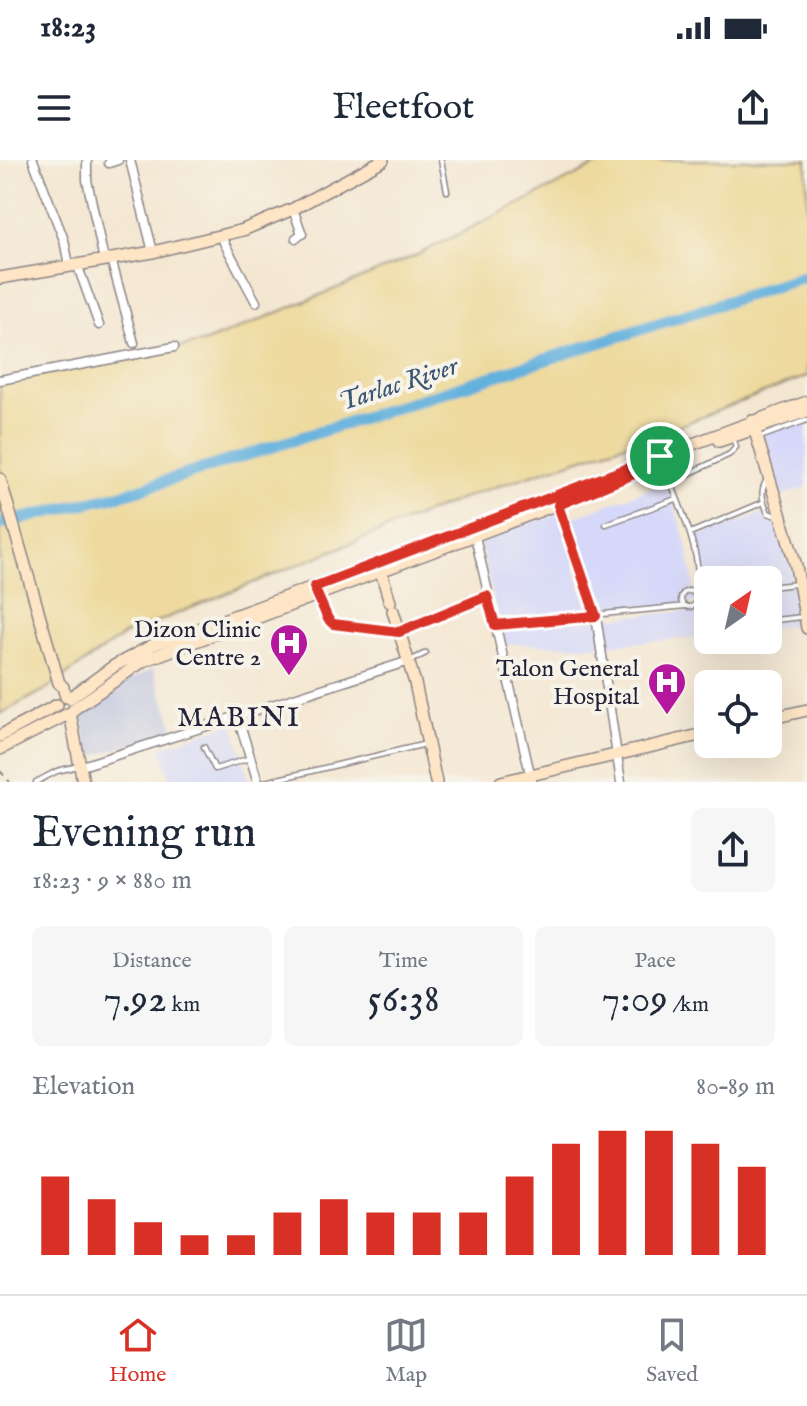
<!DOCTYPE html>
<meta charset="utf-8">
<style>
:root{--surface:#fff;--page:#f6f6f7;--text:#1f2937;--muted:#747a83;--line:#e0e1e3;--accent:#d93025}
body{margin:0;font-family:"IM FELL English",serif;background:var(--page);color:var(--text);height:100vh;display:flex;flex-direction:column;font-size:30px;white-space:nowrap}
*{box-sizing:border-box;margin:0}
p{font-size:26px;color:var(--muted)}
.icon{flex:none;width:44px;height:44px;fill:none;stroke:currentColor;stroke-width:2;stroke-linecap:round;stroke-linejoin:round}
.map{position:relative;height:622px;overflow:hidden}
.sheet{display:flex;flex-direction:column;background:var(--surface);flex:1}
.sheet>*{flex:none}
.needle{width:52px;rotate:34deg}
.controls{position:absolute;left:694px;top:406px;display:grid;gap:16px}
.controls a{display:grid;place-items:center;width:88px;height:88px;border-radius:12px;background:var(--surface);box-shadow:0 8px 32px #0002;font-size:40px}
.pin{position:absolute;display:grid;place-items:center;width:68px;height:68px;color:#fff;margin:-34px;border:4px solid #fff;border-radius:50%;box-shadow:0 2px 8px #0007}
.round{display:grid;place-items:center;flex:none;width:84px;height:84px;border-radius:12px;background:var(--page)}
.summary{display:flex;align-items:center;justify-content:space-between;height:136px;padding:0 32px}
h1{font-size:44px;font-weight:600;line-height:60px}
.figures{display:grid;grid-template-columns:repeat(3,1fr);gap:12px;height:136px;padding:8px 32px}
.figures div{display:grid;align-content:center;border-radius:12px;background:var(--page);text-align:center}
.figures b{font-size:40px;font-weight:600}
.figures small{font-size:22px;font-weight:400}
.figures p{font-size:22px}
.chart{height:224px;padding:16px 32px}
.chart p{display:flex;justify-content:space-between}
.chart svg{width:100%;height:144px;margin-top:8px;stroke:var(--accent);stroke-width:6}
.status{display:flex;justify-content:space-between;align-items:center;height:56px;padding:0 40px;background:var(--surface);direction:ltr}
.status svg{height:22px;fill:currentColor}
header{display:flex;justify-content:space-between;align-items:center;height:104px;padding:0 32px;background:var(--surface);font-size:36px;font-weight:600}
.tab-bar{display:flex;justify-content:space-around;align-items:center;height:112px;border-top:2px solid var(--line);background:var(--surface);font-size:22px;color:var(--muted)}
.tab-bar a{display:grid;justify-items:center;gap:4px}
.tab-bar .selected{color:var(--accent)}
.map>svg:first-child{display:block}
</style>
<div class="status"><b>18:23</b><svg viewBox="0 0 49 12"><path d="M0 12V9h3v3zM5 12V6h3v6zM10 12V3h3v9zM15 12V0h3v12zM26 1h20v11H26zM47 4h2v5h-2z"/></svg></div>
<header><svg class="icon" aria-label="menu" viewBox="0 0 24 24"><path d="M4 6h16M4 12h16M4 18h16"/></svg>Fleetfoot<svg class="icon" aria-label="share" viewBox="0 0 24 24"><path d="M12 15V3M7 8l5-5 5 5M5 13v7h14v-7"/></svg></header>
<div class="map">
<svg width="807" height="622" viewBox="0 0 807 622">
<rect width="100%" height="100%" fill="#f7f3e8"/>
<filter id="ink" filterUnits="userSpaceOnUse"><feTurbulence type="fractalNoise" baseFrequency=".0125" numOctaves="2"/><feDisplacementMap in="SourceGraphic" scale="16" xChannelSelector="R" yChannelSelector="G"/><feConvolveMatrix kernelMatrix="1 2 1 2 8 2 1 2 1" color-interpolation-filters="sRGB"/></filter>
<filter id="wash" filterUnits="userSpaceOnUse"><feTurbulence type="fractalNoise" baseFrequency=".006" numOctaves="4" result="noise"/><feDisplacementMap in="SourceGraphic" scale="32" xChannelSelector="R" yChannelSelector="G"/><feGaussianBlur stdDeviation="1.8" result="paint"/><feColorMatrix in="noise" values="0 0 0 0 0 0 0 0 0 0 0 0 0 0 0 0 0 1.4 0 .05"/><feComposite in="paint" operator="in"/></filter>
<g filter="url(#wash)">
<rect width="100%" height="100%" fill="#f4e7d2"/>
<path fill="#d5d8f9" d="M807,254V327L782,336L761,271Z
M667,322L688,389L696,442L597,452L565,361Z
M559,353L589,454L498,459L480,381Z
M764,353L768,364L777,362L794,419L800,464L768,468V420H708V477L593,486L506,484L502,467L705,450L697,377Z
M233,563L250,622H171L161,587Z"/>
<path fill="#bdc3de" d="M153,509L175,571L91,597L80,556L83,548L124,522Z"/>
<path fill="#eeda9e" stroke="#887e6c" stroke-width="2" d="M607,0H807V216L671,269L471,335L124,475L45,530L0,554V223L206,182L415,96Z"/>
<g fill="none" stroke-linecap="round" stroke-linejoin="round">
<path stroke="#63b1dd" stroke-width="12" d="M0,364L128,333L807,116"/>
</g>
</g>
<g filter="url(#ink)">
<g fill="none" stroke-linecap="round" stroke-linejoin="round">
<defs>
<path id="lane" d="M441,0L447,31
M760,277L807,260
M660,296C672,327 709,404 695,435
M767,320C759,331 763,341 768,353L779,357
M670,323L730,294L736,287L733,278
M606,364L676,339
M690,373L764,342
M768,427L797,424
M681 439a8 8 0 1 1 16 0a8 8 0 1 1-16 0Z
M696,436L708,434
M318,437L328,459L333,464L399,472L487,436
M775,460L802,457
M498,464L686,446
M410,501L426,493
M204,587L215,609L250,598
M36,622L57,611L78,606
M265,622L426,584"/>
<path id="street" d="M33,0L64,80L69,105
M87,0V20L104,100
M130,0L153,92
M109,3L118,0
M293,49L302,74L296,78
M221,77L256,142
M111,99L134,183
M77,104L99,165
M0,220L174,187
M557,341L596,456L621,622
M474,372L532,622
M237,555L258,622
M82,606L409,501"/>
<path id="secondary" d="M0,118L153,92L243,70L293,49L383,0
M752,261L796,406L807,468
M719,281L807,251
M0,319L59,523L63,527L66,537
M380,408L390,442
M393,451L415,523L436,622
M70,538L114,506L153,485C373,408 588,321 807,242
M74,549L143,501L584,334
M70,553L83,622
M768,559L807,550
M0,576L57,545
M0,589L70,553
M501,622L708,573"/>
</defs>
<use href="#lane" stroke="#8b8486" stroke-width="7"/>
<use href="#street" stroke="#8b8486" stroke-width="11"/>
<use href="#secondary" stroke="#8b8486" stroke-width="14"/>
<path stroke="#8b8486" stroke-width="2" stroke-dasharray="6 6" stroke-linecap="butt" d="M0,611L10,622"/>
<use href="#lane" stroke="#fff" stroke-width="4"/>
<use href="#street" stroke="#fff" stroke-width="8"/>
<use href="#secondary" stroke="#fde5c5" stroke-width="11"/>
</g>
</g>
<g fill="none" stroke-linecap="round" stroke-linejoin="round" filter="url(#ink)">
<defs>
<path id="route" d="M660,296L663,302L558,345L596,456L495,465L487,436L399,472L333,464L328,459L314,427Z"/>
</defs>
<use href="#route" stroke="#fff" stroke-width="16"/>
<use href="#route" stroke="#d93025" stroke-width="10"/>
</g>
<defs>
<symbol id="hospital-pin" viewBox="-11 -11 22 30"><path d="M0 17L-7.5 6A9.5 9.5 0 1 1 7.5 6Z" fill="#b5179e" stroke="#f7f3e8"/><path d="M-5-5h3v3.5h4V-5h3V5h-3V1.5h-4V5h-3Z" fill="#fff"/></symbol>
</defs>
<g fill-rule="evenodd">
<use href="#hospital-pin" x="267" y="461" width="44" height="60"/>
<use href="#hospital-pin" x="645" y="500" width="44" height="60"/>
</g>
<g text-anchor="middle" stroke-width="8" stroke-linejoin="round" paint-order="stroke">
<g font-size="24" fill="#22223b" stroke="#f7f3e8" text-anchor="end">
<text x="261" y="477">Dizon Clinic<tspan x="261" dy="28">Centre 2</tspan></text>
<text x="639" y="516">Talon General<tspan x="639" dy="28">Hospital</tspan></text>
</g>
<g font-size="26" font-style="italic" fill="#395474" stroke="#f7f3e8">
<text transform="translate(398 223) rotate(-18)" y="9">Tarlac River</text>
</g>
<g font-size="28" letter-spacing="2" fill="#22223b" stroke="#f7f3e8">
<text x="239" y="566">MABINI</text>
</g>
</g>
</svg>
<div class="controls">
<a><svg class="needle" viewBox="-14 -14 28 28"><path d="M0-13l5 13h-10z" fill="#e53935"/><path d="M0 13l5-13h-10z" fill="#747a83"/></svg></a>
<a><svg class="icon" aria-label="locate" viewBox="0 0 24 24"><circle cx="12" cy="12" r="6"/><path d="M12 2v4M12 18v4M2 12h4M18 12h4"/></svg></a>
</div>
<div class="pin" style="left:660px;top:296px;background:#1e9e55"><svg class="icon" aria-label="arrive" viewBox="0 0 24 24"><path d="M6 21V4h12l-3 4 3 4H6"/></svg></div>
</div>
<section class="sheet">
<div class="summary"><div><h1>Evening run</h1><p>18:23 · 9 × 880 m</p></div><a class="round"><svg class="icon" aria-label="share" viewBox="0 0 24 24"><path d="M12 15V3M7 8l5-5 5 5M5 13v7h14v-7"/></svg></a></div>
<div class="figures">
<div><p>Distance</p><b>7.92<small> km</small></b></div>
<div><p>Time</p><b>56:38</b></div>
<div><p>Pace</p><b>7:09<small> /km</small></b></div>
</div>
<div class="chart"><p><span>Elevation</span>80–89 m</p>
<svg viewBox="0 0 160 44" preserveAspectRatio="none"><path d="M5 44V20M15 44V27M25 44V34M35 44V38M45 44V38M55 44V31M65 44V27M75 44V31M85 44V31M95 44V31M105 44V20M115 44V10M125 44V6M135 44V6M145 44V10M155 44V17"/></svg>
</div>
</section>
<nav class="tab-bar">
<a class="selected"><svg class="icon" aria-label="home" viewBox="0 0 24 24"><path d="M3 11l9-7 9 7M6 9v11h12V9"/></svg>Home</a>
<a><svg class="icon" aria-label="map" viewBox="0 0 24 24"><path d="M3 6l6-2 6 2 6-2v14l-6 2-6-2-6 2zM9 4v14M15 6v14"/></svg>Map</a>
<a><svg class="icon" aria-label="saved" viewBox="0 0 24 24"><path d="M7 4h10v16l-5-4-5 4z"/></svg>Saved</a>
</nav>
